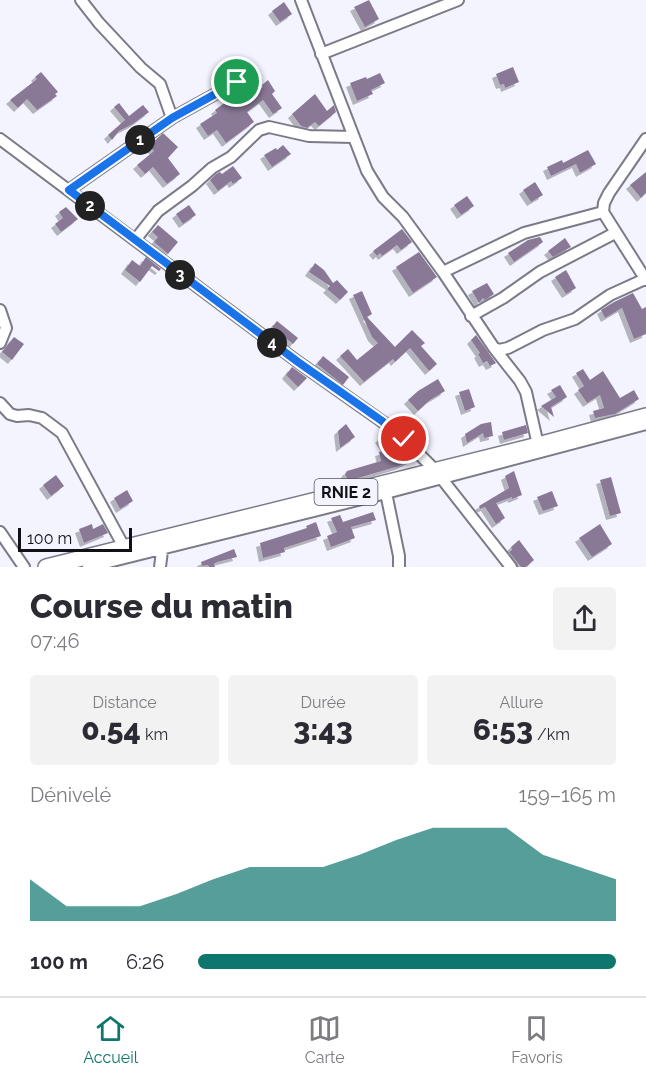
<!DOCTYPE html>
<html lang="fr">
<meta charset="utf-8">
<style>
:root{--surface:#fff;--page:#f2f2f3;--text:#2b2b33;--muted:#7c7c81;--line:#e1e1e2;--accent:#0f766e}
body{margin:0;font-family:Raleway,sans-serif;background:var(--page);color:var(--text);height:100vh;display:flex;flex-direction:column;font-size:22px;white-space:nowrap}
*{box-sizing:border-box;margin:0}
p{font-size:20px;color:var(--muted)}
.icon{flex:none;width:33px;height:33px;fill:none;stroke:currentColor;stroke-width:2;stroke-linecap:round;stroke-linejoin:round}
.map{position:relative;height:567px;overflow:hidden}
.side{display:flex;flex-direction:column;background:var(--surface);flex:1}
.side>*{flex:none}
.scale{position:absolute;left:18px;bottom:15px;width:114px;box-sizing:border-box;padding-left:6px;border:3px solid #101015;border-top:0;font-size:16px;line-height:21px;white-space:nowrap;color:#101015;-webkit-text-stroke:4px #f3f4ff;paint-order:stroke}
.pin{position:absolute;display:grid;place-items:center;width:51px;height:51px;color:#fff;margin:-26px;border:3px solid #fff;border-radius:50%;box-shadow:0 2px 6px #0007}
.km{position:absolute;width:30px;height:30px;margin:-15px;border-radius:50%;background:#222;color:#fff;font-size:16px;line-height:30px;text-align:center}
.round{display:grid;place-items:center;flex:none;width:63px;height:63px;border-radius:6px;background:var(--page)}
.overview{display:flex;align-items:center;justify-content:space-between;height:102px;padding:0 30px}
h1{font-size:33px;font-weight:800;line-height:45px}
.figures{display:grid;grid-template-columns:repeat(3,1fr);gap:9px;height:102px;padding:6px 30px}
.figures div{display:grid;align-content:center;border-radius:6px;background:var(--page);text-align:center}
.figures b{font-size:30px;font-weight:800}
.figures small{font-size:16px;font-weight:400}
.figures p{font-size:16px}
.chart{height:168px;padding:12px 30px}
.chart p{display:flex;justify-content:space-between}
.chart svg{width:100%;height:108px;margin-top:6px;fill:var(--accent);opacity:.7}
ul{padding:0 30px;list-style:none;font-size:20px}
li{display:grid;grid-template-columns:96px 72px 1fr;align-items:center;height:45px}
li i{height:15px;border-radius:8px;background:var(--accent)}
.menu{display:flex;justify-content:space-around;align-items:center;height:84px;border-top:2px solid var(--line);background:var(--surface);font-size:16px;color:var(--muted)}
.menu a{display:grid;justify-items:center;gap:3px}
.menu .active{color:var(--accent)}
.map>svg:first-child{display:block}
</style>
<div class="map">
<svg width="646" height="567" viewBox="0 0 646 567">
<defs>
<filter id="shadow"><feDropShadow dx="-4" dy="4" stdDeviation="0" flood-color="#0004"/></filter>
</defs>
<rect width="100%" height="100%" fill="#f3f4ff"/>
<path fill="#897996" filter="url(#shadow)" d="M369,0L379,19L365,27L354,7Z
M284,2L292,14L280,22L272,11Z
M513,67L519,82L505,88L504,84L500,85L496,74Z
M41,72L58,92L55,94L57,96L37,110L27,99L18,108L10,100L37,79L35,77Z
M380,73L385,83L371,90L373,94L357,101L350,83L366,77L367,79Z
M268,80L275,91L272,94L282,108L273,114L263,100L247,112L254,122L226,143L217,130L208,136L200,124L217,113L215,110L235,95L237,97L249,89L253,95L263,87L262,85Z
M315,94L327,111L334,105L336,112L319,126L315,122L307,128L301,126L292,114Z
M119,103L129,116L143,105L149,112L133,124L119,131L112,140L108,135L125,120L114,107Z
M163,133L178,147L168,158L180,174L167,184L153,167L145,174L137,165L154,151L149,146Z
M283,145L291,154L272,167L264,155L276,148L277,150Z
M588,150L596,164L580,173L576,164L551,176L547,167L562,160L563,163Z
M233,166L242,178L233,184L231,181L218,191L210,180L216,174L220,172L222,174Z
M646,172V193L641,198L630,185Z
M535,182L543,195L531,202L523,190Z
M467,196L474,206L461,215L454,205Z
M189,205L196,215L183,224L176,214Z
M66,207L78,219L61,232L55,224L63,218L59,212Z
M158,225L178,242L168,254L154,242L158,237L152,232Z
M402,229L412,242L401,250L397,245L382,256L380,253L377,256L373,251Z
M540,237L543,242L514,262L508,253L528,240Z
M565,238L571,247L553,257L548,251Z
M419,252L437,277L413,293L396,267Z
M146,257L161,269L159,271L152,266L140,282L125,270L132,260L140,266Z
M315,263L324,270L333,283L337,280L348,292L340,300L327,289L330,286L309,272Z
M566,270L576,288L566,294L555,277Z
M487,283L494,294L485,300L483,298L479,303L472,291Z
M362,291L372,314L367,317L395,347L412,330L425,343L421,346L437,364L429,371L410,348L395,362L393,359L364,382L340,356L348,349L357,360L378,343L372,337L353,295Z
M633,293L642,309L646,307V334L634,339L622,308L605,318L601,310L614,302Z
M277,321L298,338L293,344L272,327Z
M476,335L496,363L490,366L487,361L483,363L478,354L480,353L471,340Z
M14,337L24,344L12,360L2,352Z
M323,356L349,377L343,385L317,364Z
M292,367L307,378L298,387L286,375Z
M583,369L590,380L603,371L620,398L634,390L639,399L615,414L595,418L593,411L604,408L600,395L587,403L578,390L584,386L576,373Z
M438,379L445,391L430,400L418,411L408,400L418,391Z
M560,385L567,397L551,407L554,417L541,406L556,397L551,390Z
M469,389L475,407L465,411L459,392Z
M491,422L493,436L484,438L483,433L467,443L465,434L481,424Z
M346,424L355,437L340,448L338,431Z
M526,425L528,433L504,440L502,432Z
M386,433L413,459L399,466L348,481L345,474L347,471L381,461L379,452L387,450L379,439Z
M514,471L522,495L512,499V497L496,503L505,518L496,524L485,507L480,509L479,506L509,488L505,476Z
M56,475L64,486L51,496L43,485Z
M611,477L621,513L610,516L600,480Z
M127,490L133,501L120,509L114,498Z
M552,491L558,506L543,511L537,497Z
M373,512L376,520L351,527L355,538L331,547L327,536L337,532L331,518L340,515L343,522Z
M316,522L321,536L284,548L285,552L263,558L260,543L307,528L306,526Z
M92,524L93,529L103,524L108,533L84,543L79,529Z
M600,524L612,544L592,557L579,538Z
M519,540L534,560L526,567H521L509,552L512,550L511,547Z
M234,549L237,557L217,562L214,564L215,567H209L208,565L202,566L201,562Z"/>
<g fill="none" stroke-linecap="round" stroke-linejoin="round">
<defs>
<path id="minor" d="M81,0L99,23L141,68L160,84L172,118
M301,0L367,171L383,197L403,217L443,272L494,348L520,381L526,392L538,445
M321,54L458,0
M0,139L298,362L397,432L435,470L511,567
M646,139L609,193L604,203L603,212L646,280
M69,190L172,118L237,82
M135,240L158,211L192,186L212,168L231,157L259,130L269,127L309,136L353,137
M443,272L524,233L603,212
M0,310L6,328L0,343
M471,316L503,298L540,272L615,233
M494,348L499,350L508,348L543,330L575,319L610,295L645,279
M0,403L10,414L17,416L29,415L42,418L62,433L124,547
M385,488L399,556V567
M0,532L24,567
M88,567L386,493L646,424
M160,567L163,543"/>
<path id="highway" d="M46,567L538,445L646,416"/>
</defs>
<use href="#minor" stroke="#7b7b87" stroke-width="14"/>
<use href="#highway" stroke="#7b7b87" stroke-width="18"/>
<use href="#minor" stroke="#fff" stroke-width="10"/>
<use href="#highway" stroke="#fff" stroke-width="15"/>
</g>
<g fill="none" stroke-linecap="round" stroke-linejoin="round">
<defs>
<path id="route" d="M237,82L172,118L69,190L298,362L382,421L404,439"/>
</defs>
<use href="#route" stroke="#fff" stroke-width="12"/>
<use href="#route" stroke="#1a73e8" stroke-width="8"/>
</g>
<g text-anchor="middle" stroke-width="4.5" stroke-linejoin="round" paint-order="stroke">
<rect fill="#f3f4ff" stroke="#54545b" stroke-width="1.5" x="314.5" y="479" width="63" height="26" rx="4.5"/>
<g font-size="16" font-weight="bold" fill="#101015">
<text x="346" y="498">RNIE 2</text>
</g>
</g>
</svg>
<div class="scale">100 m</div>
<div class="pin" style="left:237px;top:82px;background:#1e9e55"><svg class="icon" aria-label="arrive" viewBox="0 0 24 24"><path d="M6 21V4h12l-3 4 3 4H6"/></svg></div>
<div class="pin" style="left:404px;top:439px;background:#d93025"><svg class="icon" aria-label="check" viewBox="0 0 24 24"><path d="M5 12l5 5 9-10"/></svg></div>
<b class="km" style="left:140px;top:140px">1</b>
<b class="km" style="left:90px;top:206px">2</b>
<b class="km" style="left:180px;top:275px">3</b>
<b class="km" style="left:272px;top:343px">4</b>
</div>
<section class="side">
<div class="overview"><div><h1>Course du matin</h1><p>07:46</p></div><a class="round"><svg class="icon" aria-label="share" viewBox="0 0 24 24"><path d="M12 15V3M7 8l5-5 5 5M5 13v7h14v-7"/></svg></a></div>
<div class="figures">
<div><p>Distance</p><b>0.54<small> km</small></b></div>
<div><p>Durée</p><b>3:43</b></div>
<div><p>Allure</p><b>6:53<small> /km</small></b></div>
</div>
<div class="chart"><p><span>Dénivelé</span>159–165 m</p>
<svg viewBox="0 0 160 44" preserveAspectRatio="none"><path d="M0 44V27L10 38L20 38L30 38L40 33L50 27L60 22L70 22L80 22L90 17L100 11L110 6L120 6L130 6L140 17L150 22L160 27V44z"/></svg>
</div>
<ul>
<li><b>100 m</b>6:26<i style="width:100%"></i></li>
</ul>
</section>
<nav class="menu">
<a class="active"><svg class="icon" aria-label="home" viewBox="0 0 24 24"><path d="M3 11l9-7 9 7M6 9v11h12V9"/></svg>Accueil</a>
<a><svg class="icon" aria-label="map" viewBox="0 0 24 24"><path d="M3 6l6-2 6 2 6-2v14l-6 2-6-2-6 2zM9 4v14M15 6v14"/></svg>Carte</a>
<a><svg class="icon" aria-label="saved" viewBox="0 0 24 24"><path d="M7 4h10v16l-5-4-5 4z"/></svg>Favoris</a>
</nav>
